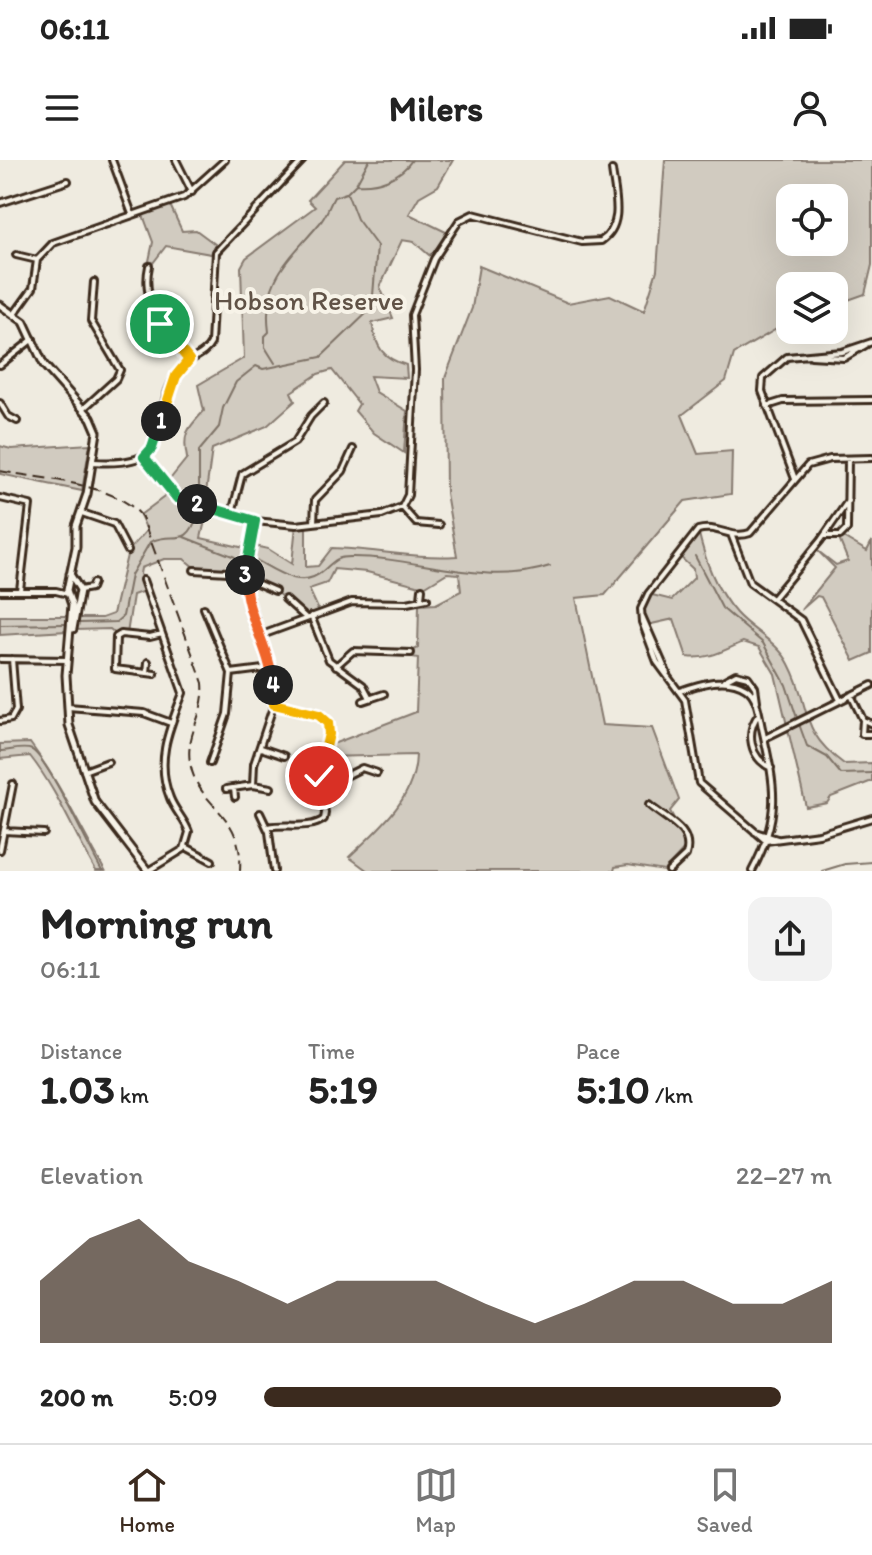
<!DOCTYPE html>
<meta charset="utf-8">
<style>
:root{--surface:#fff;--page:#f2f2f2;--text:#222;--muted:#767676;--line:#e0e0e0;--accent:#3b2a1e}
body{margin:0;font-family:Itim,sans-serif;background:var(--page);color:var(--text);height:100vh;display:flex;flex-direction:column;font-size:30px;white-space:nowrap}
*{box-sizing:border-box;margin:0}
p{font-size:26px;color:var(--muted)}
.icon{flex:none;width:44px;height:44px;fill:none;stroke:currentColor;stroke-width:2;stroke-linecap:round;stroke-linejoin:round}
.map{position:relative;height:711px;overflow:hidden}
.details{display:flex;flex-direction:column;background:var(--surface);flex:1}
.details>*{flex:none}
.fabs{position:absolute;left:776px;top:24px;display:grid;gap:16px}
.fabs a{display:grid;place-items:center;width:72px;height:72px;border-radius:16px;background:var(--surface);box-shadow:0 8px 32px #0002;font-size:40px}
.pin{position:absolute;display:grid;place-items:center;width:68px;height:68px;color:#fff;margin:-34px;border:4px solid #fff;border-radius:50%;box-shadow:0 2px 8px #0007}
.km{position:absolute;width:40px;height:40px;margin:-20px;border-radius:50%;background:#222;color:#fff;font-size:22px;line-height:40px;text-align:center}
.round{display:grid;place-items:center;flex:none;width:84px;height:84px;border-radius:16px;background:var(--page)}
.head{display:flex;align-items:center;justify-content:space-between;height:136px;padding:0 40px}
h1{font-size:44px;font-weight:800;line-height:60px}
.stats{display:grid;grid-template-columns:repeat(3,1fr);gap:12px;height:136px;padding:8px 40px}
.stats div{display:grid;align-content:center}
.stats b{font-size:40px;font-weight:800}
.stats small{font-size:22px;font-weight:400}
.stats p{font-size:22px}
.chart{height:224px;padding:16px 40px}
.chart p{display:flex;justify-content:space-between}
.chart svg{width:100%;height:144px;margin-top:8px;fill:var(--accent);opacity:.7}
ul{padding:0 40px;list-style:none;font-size:26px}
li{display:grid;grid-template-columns:128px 96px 1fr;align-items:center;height:60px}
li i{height:20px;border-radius:10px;background:var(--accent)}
.status{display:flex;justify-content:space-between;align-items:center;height:56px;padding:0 40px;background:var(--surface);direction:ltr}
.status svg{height:22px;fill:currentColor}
header{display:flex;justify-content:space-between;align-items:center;height:104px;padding:0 40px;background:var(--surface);font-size:36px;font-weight:800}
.tabs{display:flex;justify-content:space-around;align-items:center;height:112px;border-top:2px solid var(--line);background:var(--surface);font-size:22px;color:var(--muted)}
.tabs a{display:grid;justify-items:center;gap:4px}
.tabs .current{color:var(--accent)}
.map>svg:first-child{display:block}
</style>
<div class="status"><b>06:11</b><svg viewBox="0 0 49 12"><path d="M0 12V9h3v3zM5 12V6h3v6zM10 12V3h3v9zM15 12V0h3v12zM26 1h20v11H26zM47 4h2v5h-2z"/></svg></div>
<header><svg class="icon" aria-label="menu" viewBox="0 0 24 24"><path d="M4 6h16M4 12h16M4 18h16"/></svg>Milers<svg class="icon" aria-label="person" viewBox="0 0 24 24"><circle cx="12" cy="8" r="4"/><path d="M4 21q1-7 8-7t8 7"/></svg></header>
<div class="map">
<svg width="872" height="711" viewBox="0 0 872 711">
<rect width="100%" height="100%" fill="#efebe0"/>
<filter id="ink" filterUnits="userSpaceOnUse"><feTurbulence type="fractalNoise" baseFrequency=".0125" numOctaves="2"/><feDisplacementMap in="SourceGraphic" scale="16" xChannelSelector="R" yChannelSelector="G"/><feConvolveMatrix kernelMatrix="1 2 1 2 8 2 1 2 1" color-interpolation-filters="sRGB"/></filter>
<g filter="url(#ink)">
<path fill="#d1cbc0" stroke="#867a6f" stroke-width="2" fill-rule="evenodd" d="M345,0H453L438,26L419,37L409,54L446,72L438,90L429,95L414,82L402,80L380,127L393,158L372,163C376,187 382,198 406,205L407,218L370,216L376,232L407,251L404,293L374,273L355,251L359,244L332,210L318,214L291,232L295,241L267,266L212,289L205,340L185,337L167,323L187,298C182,274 187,269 204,251L198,225L244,198L241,107L246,98L315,47L308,40Z
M665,0H872V105L865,134L834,145V126H790V161L734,194L726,221L682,255L698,294L732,291L731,334L685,341L605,435L576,438L602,565L652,568L679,640L670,651L688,685L664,711L628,705L615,707L614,711H368L349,697C379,668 415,640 416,595L322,597L325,587L416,552L418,498L412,497V491L418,488L419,445L436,444L461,431L459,414L447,413L424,427L367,412L334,409L327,423L309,429L320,453L306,458L275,431L245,418V413H201L184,399H164L141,408L140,414L147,430L133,435L127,474L118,476L110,469L75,470L77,458H102L113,454L128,391L147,370L140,355L171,332L208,348L201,378L249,389L250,385L268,389L292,404L296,365L306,364V407L318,406L332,388C374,389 415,399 457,396L446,333L445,218L472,148L479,106L568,143L610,135L644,151L657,110ZM790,38H834V82H790Z
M170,45L182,71L196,70L215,84L211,94L166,86L153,103L149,101L153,82L143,55Z
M90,284L82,331L0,314V286L11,289Z
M698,370C705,400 715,429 736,453C752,471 778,482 789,504C812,548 797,569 844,604L872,603V621L831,637L827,643L806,647L775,514L759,487L743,482C723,491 708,500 687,497L674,459L647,465L641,449L648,434L672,440L694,418L693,409L678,395Z
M843,377L867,391L872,381V493L854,501L821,437L817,436L801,450L835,408L818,391L836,405L848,401L839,379Z
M0,456H69L67,471L0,475Z
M30,583C60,623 80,668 105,711H96C74,673 57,630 30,596L0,599V584Z"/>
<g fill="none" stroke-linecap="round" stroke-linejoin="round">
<path stroke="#7e7266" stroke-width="2" d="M356,24L369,0
M275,203L265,187V176L269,172C262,119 288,101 319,64C326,57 329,46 334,37L346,33
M199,339V291L219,267L223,248L236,222L256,206L263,209L321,197L372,148L377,86L357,59L347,33L356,24C377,26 400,18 412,0
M184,377L235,397
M695,396L722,448L763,483L786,525L797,558
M258,401C279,413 303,430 324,410C334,401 336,397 350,397C415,396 485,428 550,406
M80,463L116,462L123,456L131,415L150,382C175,370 186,391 198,354
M0,465L65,464
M799,564L807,586L827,597L841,614L872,613
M0,591C8,591 24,586 32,590C50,602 88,687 102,711
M822,711L845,704L872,702"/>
<defs>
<path id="minor" d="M112,0L132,54
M176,0L192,32
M0,43L68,21
M16,95L37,100
M149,106C140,146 168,171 189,200
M15,153L33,128L37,100L53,83L184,37L225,0
M811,196L844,198L869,183
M0,205L33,179
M0,243L8,256L17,261
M767,246L783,241L872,240
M83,249L116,219L120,210L91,161L94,122
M144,297L177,338L255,361L296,365L382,355L402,347
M872,298L830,299L808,305L750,373C731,380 717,364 698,370L648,434L641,449L642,462L657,502L685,540L699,623L766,681L819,674L872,658
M93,302C183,308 144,263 178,211C187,198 204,197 211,183L216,92L303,0
M795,319L762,231L763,218L787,197L842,192L872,182
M0,338L30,345L20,430
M402,347L408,335L415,210L412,155L434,99L459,61L473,54L582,82L601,81C625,65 615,35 612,10
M402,347L416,363L439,365
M82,353L114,364L128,391
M232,353L242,314L295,282L311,256L324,243
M314,363L315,340L343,311L353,289
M731,374L750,423L801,460L840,540
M824,376H840L847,369L848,299
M194,410L245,413
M245,418L275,431
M143,420L183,533C169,569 155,601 170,638C175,651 185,660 189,672L184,689L148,711
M80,430L91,428L93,423
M0,431H56L68,434
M774,437L821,380L848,341
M421,438L422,429
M285,439L306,458
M204,448L231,513L227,554L210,603
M311,456L329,500L363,525L370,538
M642,456L667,513
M262,475L352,442L407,443L427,439
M0,499L67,500
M336,506L353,491L411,493
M147,513L148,502
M231,513L271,508
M155,514L115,509L116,477L121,474L150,477L162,474
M723,521L736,514L748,517L755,527L757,541
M680,531C699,524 727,515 746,528C758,536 759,555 762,568C775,627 782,655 752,711
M851,535L863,560L872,564
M363,541L384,534
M68,547L144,553L171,563
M759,554C745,572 750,598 771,608
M863,560L862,574H872
M0,561L11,559L16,550L12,499
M765,578L872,525
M261,588L284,596
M319,610L344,617L362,608L377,613
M84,611L108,602
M253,625L271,628
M226,629L253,625L254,604L274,544L271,508L245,427L255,361
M234,629L235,637
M649,645C666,660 694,669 686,695L669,711
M260,653L269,672L274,711
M268,667C285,663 310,670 324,659L325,653L319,610L329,574L328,563L319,555L274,544
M4,671L44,673
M755,672L777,679
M186,687L212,701
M0,690L13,624"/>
<path id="tertiary" d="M0,145L24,162L44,205L91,258L97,272L87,334L76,366V387L67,430L72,445L66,515L69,565L95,642L148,711
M70,414L80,430L73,469"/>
</defs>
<use href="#minor" stroke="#3b2a1e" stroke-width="10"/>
<use href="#tertiary" stroke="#3b2a1e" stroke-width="11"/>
<use href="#minor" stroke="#f7f3e8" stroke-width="4"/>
<use href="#tertiary" stroke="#f7f3e8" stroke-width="5"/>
<path stroke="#3b2a1e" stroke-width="2" stroke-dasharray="12 6" stroke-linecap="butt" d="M0,311C41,319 117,323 142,357L203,523C206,553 185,575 190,602C197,649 244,650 240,711"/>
</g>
</g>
<g fill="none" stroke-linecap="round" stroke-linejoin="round" filter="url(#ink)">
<defs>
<path id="split-1" d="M160,164L189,200L176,216L161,261"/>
<path id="split-2" d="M161,261L152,288L144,297L177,338L197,344"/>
<path id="split-3" d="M197,344L255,361L245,415"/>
<path id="split-4" d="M245,415C244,454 270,486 273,525"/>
<path id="split-5" d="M273,525L274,544L319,555L328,563L329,574L319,616"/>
</defs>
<use href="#split-1" stroke="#fff" stroke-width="16"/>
<use href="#split-2" stroke="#fff" stroke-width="16"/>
<use href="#split-3" stroke="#fff" stroke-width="16"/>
<use href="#split-4" stroke="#fff" stroke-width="16"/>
<use href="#split-5" stroke="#fff" stroke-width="16"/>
<use href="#split-1" stroke="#f5b400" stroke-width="10"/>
<use href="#split-2" stroke="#22a559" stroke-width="10"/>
<use href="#split-3" stroke="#22a559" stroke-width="10"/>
<use href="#split-4" stroke="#f0652b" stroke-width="10"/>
<use href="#split-5" stroke="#f5b400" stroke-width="10"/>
</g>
<g text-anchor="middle" stroke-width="8" stroke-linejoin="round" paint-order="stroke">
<g font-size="28" fill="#605246" stroke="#f7f3e8">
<text x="309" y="150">Hobson Reserve</text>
</g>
</g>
</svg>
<div class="fabs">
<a><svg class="icon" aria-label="locate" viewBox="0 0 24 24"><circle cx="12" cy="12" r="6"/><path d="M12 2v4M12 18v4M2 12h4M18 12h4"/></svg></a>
<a><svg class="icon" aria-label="layers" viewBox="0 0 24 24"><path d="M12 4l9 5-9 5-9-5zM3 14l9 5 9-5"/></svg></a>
</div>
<div class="pin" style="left:160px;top:164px;background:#1e9e55"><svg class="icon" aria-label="arrive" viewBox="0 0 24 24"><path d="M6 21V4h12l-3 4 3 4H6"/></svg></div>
<div class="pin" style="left:319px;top:616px;background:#d93025"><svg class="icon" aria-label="check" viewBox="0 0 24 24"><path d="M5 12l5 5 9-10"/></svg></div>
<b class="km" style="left:161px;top:261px">1</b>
<b class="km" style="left:197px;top:344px">2</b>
<b class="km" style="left:245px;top:415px">3</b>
<b class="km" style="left:273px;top:525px">4</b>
</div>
<section class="details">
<div class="head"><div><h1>Morning run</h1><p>06:11</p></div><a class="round"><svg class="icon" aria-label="share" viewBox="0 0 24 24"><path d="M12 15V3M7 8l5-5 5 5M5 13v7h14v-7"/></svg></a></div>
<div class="stats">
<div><p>Distance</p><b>1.03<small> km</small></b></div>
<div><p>Time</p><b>5:19</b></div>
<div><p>Pace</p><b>5:10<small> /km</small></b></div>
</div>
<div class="chart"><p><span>Elevation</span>22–27 m</p>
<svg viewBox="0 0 160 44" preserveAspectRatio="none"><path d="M0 44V25L10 12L20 6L30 19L40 25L50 32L60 25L70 25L80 25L90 32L100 38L110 32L120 25L130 25L140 32L150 32L160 25V44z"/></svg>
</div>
<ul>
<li><b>200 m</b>5:09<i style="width:91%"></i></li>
</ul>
</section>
<nav class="tabs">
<a class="current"><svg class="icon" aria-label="home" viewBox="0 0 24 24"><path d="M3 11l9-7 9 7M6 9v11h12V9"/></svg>Home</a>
<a><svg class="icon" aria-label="map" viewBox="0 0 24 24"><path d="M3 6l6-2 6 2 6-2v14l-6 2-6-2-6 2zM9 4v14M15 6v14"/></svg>Map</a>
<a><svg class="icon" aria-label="saved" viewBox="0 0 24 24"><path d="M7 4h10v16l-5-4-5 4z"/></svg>Saved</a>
</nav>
